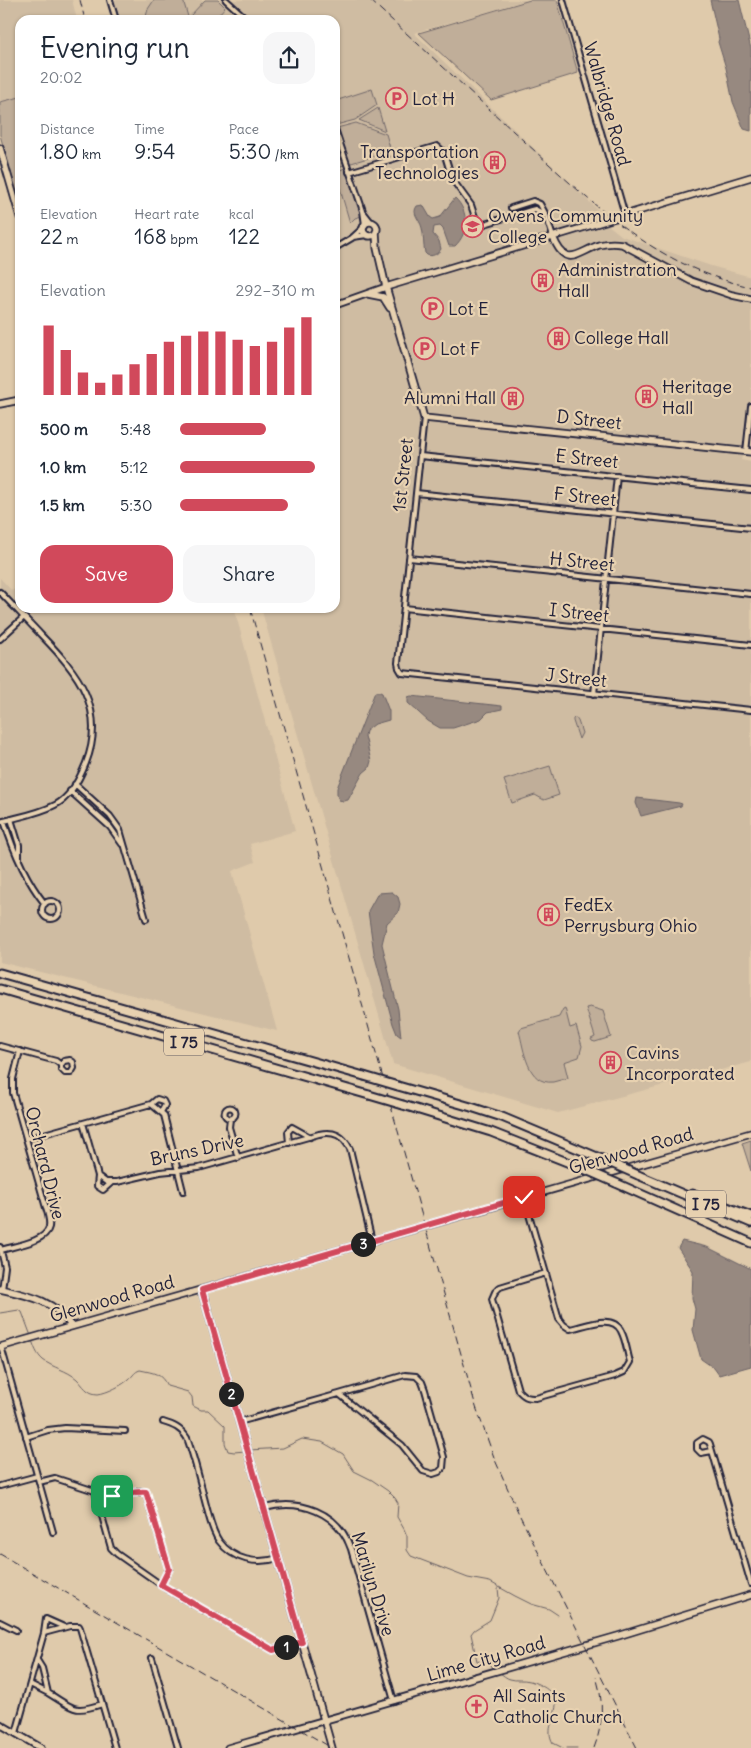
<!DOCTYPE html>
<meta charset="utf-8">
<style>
:root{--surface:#fff;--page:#f6f6f7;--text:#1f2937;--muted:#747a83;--accent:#d1495b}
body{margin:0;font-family:Delius,sans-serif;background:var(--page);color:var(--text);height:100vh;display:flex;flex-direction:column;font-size:19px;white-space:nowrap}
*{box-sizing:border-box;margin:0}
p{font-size:16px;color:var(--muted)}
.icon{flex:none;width:28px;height:28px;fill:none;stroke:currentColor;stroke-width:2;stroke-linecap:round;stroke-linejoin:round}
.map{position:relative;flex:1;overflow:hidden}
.side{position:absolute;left:15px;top:15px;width:325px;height:598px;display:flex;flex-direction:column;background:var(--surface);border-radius:15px;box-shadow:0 1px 4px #0004}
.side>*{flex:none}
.pin{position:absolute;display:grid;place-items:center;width:42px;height:42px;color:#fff;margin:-21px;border-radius:10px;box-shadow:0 2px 8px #0006}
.km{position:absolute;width:25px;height:25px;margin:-12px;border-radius:50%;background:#222;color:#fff;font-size:14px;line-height:25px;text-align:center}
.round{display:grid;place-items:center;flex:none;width:52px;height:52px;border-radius:15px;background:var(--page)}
.headline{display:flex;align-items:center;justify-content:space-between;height:85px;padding:0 25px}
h1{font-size:28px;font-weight:600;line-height:38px}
.metrics{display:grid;grid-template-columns:repeat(3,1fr);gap:8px;height:85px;padding:5px 25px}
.metrics div{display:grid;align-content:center}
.metrics b{font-size:21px;font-weight:600}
.metrics small{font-size:14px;font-weight:400}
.metrics p{font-size:14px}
.chart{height:140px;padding:10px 25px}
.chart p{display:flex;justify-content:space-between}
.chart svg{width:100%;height:90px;margin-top:5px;stroke:var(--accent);stroke-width:6}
.action{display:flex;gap:10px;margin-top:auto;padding:10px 25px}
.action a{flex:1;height:58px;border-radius:15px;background:var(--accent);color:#fff;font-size:20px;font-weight:600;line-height:58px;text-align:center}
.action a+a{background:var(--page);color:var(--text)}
ul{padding:0 25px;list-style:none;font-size:16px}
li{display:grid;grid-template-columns:80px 60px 1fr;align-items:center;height:38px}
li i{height:12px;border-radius:6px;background:var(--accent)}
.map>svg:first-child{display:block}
</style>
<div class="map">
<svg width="751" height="1748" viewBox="0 0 751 1748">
<rect width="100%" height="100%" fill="#dfcaab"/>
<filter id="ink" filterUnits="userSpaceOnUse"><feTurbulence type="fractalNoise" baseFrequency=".02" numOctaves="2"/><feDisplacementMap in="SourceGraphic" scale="10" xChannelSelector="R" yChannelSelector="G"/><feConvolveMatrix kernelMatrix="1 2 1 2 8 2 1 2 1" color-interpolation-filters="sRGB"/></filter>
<g filter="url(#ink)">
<path fill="#cfbca2" d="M0,0H72L77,20H20V97L0,102Z
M106,0H528L414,33L602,214L597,216L622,236L711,266L751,277V422L741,460L751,462V1062L558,1113L393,1064L261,608H335V20H112Z
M0,578L12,591L20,584V608H234L295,831L250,844L255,862L232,871L277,1031L0,962Z"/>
<path fill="#c0ae99" stroke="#71686a" d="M154,0H183L189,20H145L148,9Z
M205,0H218L225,7L214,20H194L190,16Z
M530,0H557L578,73L491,100L419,33Z
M372,89L377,105L355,120L336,125L335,101Z
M20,97V204L0,135V102Z
M378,108L385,131L359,120Z
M356,123L386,134L391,151L348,164L337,128Z
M335,139L344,165L335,168Z
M345,168L362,216L355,218L350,223L335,172Z
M575,717L578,721L582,733L579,739L573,721V719Z
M550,766L559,795L544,800L535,795L512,803L504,780Z
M590,1007L603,1011L611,1037L595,1042L592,1041L591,1039L595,1037L586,1008Z
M565,1008L570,1028L576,1026L582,1046L579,1057L564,1062L568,1078C563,1079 558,1081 553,1082C527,1085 524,1049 519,1031L521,1028L559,1017L563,1009Z
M751,1140V1171L742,1143Z"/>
<path fill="#978980" stroke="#686064" d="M710,0H739L751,49V131L744,129L733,102L726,68L718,42L719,39Z
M455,198C469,211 469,233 455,246H449L443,229L440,226L434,227L433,234L439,241L441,249C438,254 432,257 427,255L425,253C423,244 424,236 422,228C420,219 411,214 417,206L423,205L430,217L433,219L440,217Z
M375,692H380L382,693L389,711V720L375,724L366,731L365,736L371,761L369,768L363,773L348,800L343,801L339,800L337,795V788Z
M411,696L502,706V709L488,712L481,719L453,728H440L428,721L408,703V697Z
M637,798L679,803L682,804L681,806L641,816L636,803Z
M392,892L398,897L400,904L398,913L387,923L382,944L398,1009L401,1037L397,1034L393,1024L374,953L368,911L378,893Z
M682,1241L707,1247L751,1269V1366L719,1375L714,1368L701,1359L693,1330L695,1309L692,1298L693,1271L678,1248Z"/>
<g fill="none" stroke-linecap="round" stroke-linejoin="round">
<path stroke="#686064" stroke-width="1" d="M0,1313L19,1310L22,1312L31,1336
M32,1340C34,1347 37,1355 43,1360C53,1368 67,1370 77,1379C83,1385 87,1394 98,1394C107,1393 123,1385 129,1379C134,1375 134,1372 140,1370C154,1373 161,1373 167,1386L188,1392L192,1397L193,1406L201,1410H208L225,1426V1443L228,1451L234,1452L245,1451
M249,1450L283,1448L302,1439L322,1442L343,1454L354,1471L372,1480L388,1491L395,1498L398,1503L397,1517L404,1529L407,1536V1550L411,1556L468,1578L490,1582L515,1596L531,1604L549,1609L558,1615
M495,1668L487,1663L477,1661L471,1634L474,1630L490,1620L499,1598L498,1588
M500,1673C503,1675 506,1678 510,1679C516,1681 523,1679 530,1681C540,1684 558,1693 556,1705C555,1719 545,1729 553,1743L563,1748
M567,1748H577"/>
<defs>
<path id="street" d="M110,0L116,20
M226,0L248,20
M563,0L625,215
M335,129L363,211L365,225
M349,172L437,146L444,152L452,179L471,205L478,226L531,210L535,209L546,215
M511,208L533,201L540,204L546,215L553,237
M364,213L371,222
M353,237L367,235
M335,248L352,238L364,227
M424,418L398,663L399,668L402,673L751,710
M746,452L751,406
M420,456L751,490
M416,493L751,528
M409,558L751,594
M0,592C14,607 28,621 42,636C78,673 107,709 86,763C80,778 70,798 55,805C38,814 18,817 0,822
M404,608L751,645
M0,639L24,617
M594,694L617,476
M75,784L110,816L120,830L146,919
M70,791L110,827L122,844
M11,819L19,845V859
M4,821C13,850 25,879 45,904
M42 910a9 9 0 1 1 18 0a9 9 0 1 1-18 0Z
M0,1046L56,1061L61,1065V1069L65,1073H71L74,1068L73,1062L70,1060L64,1061L61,1065
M151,1104L164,1115L183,1191
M224.5 1113a5.5 5.5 0 1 1 11 0a5.5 5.5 0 1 1-11 0Z
M230,1119L229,1127L238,1158
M83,1123L98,1176L97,1186L103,1190L111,1183
M26,1139L151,1104L157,1099L163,1101L165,1105L161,1112
M289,1143L288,1132L292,1127L310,1137
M98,1176L106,1182H117L160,1172L199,1168L319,1134C334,1131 343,1135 350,1149L372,1241
M524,1197L559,1319L564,1325L570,1329C585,1326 613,1313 621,1331C626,1340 627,1352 630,1362L624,1372L615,1376L536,1398C527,1398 524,1397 518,1390L492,1299L495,1292L500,1287L546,1273
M0,1247L5,1267L2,1290
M1,1250C14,1246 46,1242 49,1227C50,1221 48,1214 46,1208L13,1093V1079L20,1051
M1,1346L53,1532
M405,1375L416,1376L422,1382L425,1390L444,1457L443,1468L439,1472L433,1474L423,1471L402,1445L339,1394Z
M163,1422C173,1425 181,1428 187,1438C195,1459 200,1482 206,1505C209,1517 212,1531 219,1541C233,1560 257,1565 278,1558
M239,1422L339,1394
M26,1437L48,1430L65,1428L125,1431
M712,1451L701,1453L697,1449V1443L703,1439L709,1442L710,1444L751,1584
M39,1482L55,1478L95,1491L111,1548L117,1554L167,1589L273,1650L302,1642
M0,1486L37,1476
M95,1491L118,1497L140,1491L146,1493L169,1569L161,1585
M264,1508C300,1499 338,1511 351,1549L394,1701
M0,1622L16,1630
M44,1633L70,1626H79L80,1628L115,1748
M152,1658L178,1748
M37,1660L42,1668L48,1693C73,1708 73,1714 102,1704
M30,1684L48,1693
M16,1733L44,1633L46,1619L64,1627"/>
<path id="secondary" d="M0,148L20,217
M363 229a7 7 0 1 1 14 0a7 7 0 1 1-14 0Z
M376,232L377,248L386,287L424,418L751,452
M553,237C566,269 577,253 599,245C607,243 615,243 622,244L691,281L732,295L751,299
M368,294L383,297L390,308
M335,305L386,287L751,177
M0,404L20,400
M0,1289C26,1295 56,1300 71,1326
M202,1290L332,1748
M0,1347L751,1133
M0,1724L41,1748
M228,1748L618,1636L751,1595"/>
<path id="highway" d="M0,973L364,1076
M0,989L369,1095
M398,1086L471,1107L502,1117L602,1159
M403,1105L491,1132L577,1166
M638,1175L751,1223
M616,1183L751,1243
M692,1194L751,1216"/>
</defs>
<use href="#street" stroke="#22223b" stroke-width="8"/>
<use href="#secondary" stroke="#22223b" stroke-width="9"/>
<use href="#highway" stroke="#22223b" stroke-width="11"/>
<use href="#street" stroke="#e7d1b0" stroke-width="4"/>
<use href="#secondary" stroke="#e7d1b0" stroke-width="5.5"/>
<use href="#highway" stroke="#e7d1b0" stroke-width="7"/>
<path stroke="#22223b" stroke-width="1" stroke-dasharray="8 4" stroke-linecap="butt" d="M80,0L85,20
M370,0C418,44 465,87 513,131C586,197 651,266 751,287
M250,608L476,1407L495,1460L519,1514L637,1748
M0,1554L332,1748
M594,1748C603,1725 604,1701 596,1677"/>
<defs>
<path id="highway-bridge" d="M364,1076L398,1086
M369,1095L403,1105
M602,1159L638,1175
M577,1166L616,1183"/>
</defs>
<use href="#highway-bridge" stroke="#22223b" stroke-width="11" stroke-linecap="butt"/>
<use href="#highway-bridge" stroke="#e7d1b0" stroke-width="7"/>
</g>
</g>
<g fill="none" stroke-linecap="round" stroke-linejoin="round" filter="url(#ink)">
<defs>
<path id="route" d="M112,1496C124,1498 134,1490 146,1492L147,1495L169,1569L161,1585L273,1650L302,1642L202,1290L524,1197"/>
</defs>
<use href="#route" stroke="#fff" stroke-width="10"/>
<use href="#route" stroke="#d1495b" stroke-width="6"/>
</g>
<defs>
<symbol id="parking-ring" viewBox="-11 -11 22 22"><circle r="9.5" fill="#e7d1b0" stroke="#d1495b" stroke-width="1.5"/><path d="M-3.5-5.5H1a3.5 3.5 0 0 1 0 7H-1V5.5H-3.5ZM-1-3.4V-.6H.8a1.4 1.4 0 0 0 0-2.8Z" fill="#d1495b"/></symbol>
<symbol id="building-ring" viewBox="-11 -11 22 22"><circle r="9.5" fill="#e7d1b0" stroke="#d1495b" stroke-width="1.5"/><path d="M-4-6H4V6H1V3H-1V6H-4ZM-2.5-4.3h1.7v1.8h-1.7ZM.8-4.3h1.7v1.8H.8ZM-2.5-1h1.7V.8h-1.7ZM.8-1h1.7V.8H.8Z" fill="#d1495b"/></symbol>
<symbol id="university-ring" viewBox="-11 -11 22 22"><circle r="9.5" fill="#e7d1b0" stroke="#d1495b" stroke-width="1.5"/><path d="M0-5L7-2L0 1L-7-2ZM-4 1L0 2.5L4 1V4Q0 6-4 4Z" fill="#d1495b"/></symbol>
<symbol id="church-ring" viewBox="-11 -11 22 22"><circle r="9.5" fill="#e7d1b0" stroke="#d1495b" stroke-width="1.5"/><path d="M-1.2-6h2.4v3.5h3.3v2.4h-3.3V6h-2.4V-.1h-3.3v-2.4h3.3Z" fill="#d1495b"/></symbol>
</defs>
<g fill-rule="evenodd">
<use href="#parking-ring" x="384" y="86" width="25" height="25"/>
<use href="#building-ring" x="482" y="150" width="25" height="25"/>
<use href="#university-ring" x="460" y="214" width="25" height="25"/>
<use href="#building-ring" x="530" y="268" width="25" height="25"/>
<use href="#parking-ring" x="420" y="296" width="25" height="25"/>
<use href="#building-ring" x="546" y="326" width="25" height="25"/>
<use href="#parking-ring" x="412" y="336" width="25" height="25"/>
<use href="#building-ring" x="634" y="384" width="25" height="25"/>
<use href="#building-ring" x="500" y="386" width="25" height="25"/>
<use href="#building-ring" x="536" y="902" width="25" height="25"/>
<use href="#building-ring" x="598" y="1050" width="25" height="25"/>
<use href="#church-ring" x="464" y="1694" width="25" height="25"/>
</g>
<g text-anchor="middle" stroke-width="4.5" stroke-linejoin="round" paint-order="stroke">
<g fill="#e7d1b0" stroke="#5d565e" stroke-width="1">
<rect x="164" y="1028.5" width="40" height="27" rx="4"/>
<rect x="686" y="1190.5" width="40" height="27" rx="4"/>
</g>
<g font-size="16" font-weight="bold" fill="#22223b">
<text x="184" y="1048">I 75</text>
<text x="706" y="1210">I 75</text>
</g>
<g font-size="18" fill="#22223b" stroke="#e7d1b0" text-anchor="start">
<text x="412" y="105">Lot H</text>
<text x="479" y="158" text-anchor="end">Transportation<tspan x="479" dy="21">Technologies</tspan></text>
<text x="488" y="222">Owens Community<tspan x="488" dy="21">College</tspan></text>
<text x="558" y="276">Administration<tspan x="558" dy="21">Hall</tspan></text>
<text x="448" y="315">Lot E</text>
<text x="574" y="344">College Hall</text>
<text x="440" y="355">Lot F</text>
<text x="662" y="393">Heritage<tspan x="662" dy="21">Hall</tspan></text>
<text x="496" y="404" text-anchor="end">Alumni Hall</text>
<text x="564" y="911">FedEx<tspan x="564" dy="21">Perrysburg Ohio</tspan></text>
<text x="626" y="1059">Cavins<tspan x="626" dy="21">Incorporated</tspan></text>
<text x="493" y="1702">All Saints<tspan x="493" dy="21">Catholic Church</tspan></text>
</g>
<g font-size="18" fill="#22223b" stroke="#e7d1b0">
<text transform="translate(607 104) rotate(74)" y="6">Walbridge Road</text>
<text transform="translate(589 420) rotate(6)" y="6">D Street</text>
<text transform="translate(587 459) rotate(6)" y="6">E Street</text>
<text transform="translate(403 475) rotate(-84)" y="6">1st Street</text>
<text transform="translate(585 497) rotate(6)" y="6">F Street</text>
<text transform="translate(582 562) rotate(6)" y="6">H Street</text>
<text transform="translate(579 613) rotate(6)" y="6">I Street</text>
<text transform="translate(576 678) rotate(6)" y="6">J Street</text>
<text transform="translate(197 1150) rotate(-12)" y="6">Bruns Drive</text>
<text transform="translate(631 1151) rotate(-16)" y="6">Glenwood Road</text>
<text transform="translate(45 1163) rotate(76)" y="6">Orchard Drive</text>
<text transform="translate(112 1299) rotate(-16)" y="6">Glenwood Road</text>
<text transform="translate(373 1584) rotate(73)" y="6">Marilyn Drive</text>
<text transform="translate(486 1659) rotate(-16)" y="6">Lime City Road</text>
</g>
</g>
</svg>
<div class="pin" style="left:112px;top:1496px;background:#1e9e55"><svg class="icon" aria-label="arrive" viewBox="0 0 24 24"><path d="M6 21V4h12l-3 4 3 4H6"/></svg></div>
<div class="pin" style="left:524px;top:1197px;background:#d93025"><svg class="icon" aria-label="check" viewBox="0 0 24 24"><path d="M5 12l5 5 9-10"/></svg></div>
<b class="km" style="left:286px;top:1647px">1</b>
<b class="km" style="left:231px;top:1394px">2</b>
<b class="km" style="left:363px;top:1244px">3</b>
<section class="side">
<div class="headline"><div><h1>Evening run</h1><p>20:02</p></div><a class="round"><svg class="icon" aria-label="share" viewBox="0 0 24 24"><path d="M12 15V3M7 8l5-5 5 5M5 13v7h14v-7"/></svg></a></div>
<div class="metrics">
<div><p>Distance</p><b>1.80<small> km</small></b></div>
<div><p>Time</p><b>9:54</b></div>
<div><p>Pace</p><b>5:30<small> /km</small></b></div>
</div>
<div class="metrics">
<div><p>Elevation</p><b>22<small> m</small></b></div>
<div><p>Heart rate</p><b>168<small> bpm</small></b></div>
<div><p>kcal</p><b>122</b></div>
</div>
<div class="chart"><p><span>Elevation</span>292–310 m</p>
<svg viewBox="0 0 160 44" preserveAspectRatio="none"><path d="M5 44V10M15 44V22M25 44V33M35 44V38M45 44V34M55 44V29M65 44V24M75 44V18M85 44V15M95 44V13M105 44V13M115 44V17M125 44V20M135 44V18M145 44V11M155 44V6"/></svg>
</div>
<ul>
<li><b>500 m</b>5:48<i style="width:64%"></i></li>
<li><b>1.0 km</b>5:12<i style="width:100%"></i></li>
<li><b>1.5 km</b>5:30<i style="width:80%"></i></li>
</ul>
<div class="action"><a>Save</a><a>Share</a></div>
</section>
</div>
